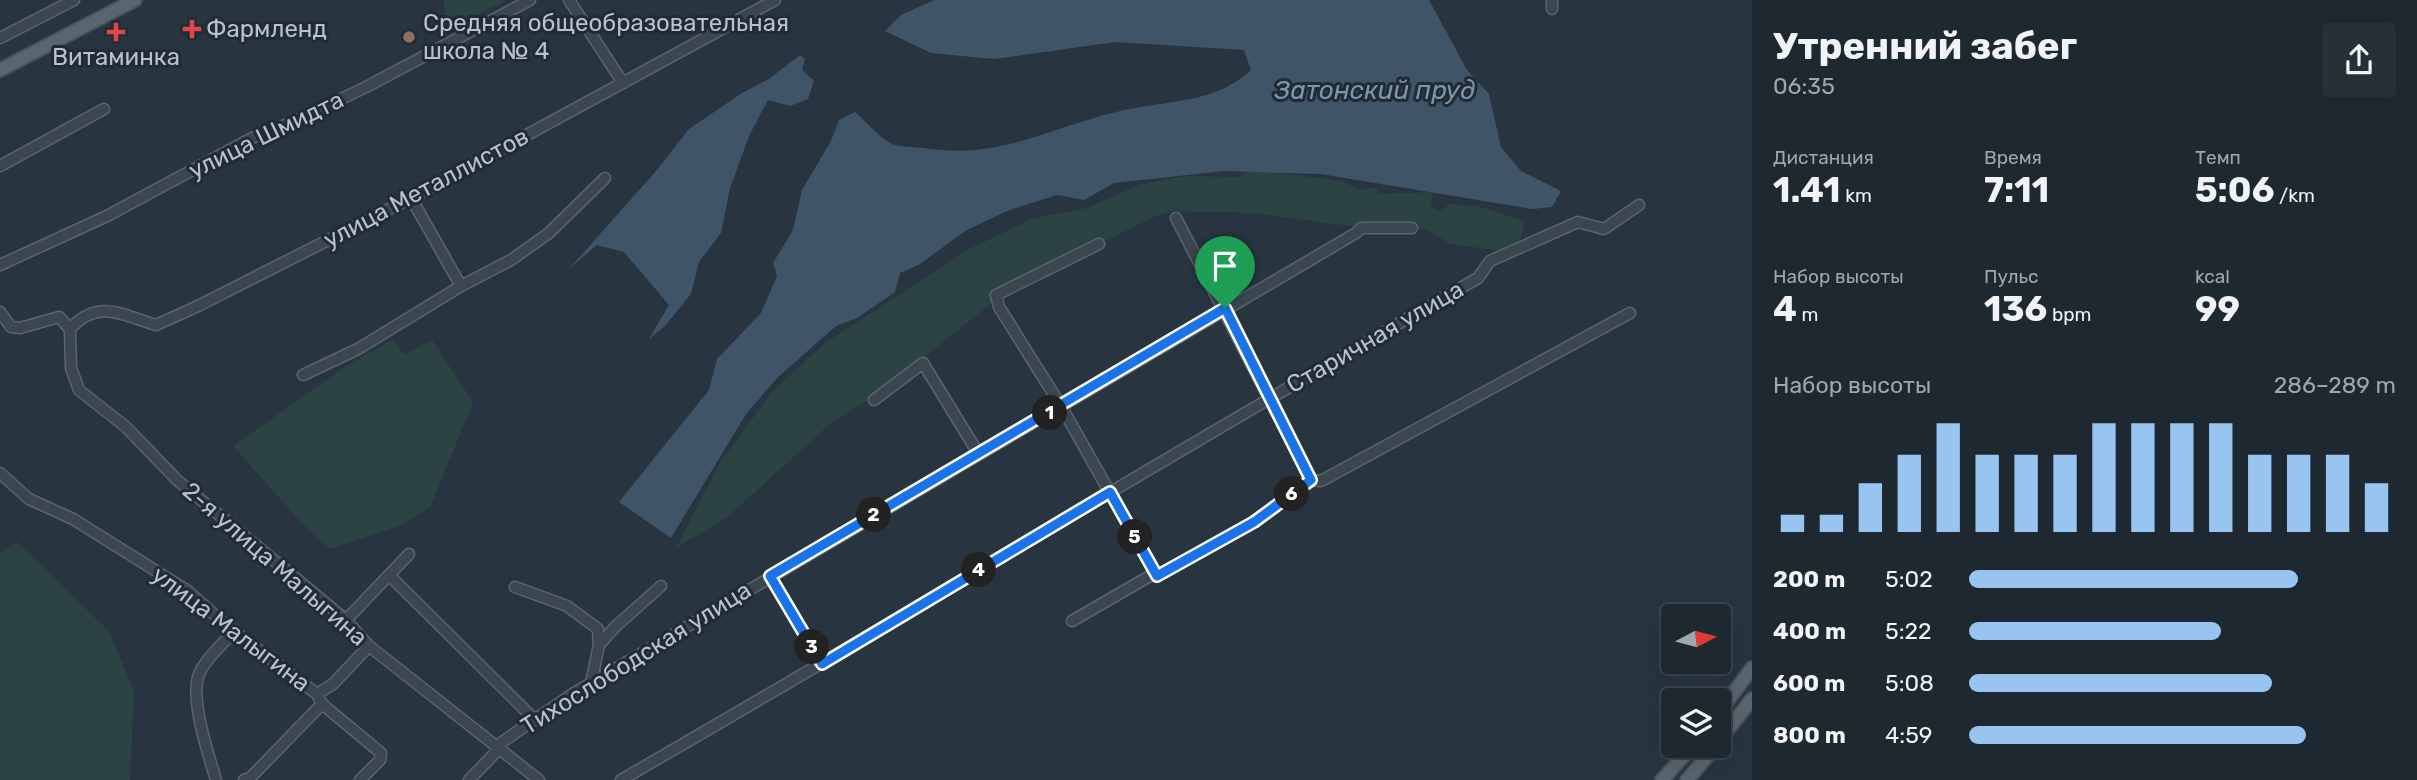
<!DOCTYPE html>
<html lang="ru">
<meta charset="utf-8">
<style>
:root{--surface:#1e2830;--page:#263038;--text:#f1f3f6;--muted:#a1a6ab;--line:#3c444c;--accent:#98c4f0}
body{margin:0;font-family:Rubik,sans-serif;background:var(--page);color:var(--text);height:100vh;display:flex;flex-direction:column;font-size:26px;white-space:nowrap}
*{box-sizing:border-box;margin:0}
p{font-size:23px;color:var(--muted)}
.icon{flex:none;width:38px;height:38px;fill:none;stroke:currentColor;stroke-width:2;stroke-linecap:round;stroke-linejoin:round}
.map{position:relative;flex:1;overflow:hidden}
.panel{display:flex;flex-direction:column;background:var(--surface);width:665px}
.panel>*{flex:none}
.needle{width:46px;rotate:83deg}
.fabs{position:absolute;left:1661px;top:604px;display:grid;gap:14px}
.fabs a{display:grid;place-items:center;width:70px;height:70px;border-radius:7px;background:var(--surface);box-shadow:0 7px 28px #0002,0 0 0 2px var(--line);font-size:35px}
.pin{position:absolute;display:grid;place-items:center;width:60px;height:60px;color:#fff;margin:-72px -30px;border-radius:50% 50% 50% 0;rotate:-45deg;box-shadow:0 0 7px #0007}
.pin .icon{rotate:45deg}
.km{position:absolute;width:35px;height:35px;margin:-18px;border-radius:50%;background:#222;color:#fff;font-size:19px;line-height:35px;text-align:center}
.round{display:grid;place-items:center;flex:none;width:74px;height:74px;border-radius:7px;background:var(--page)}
.head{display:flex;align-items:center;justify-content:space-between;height:119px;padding:0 21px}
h1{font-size:38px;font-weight:700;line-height:52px}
.stats{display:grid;grid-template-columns:repeat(3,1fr);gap:10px;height:119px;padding:7px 21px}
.stats div{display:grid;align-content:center}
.stats b{font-size:35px;font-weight:700}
.stats small{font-size:19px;font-weight:400}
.stats p{font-size:19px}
.chart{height:196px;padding:14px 21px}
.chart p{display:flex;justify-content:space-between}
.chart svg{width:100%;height:126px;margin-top:7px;stroke:var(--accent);stroke-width:6}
ul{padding:0 21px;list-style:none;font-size:23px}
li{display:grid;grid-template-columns:112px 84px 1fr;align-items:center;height:52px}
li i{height:18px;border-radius:9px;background:var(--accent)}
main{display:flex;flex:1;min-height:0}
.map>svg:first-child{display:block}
</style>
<main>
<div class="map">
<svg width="1752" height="780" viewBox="0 0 1752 780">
<rect width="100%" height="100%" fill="#283540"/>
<path fill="#2b4342" d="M443,0H507L457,24L445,15Z
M1248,169L1342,181L1358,189L1377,188L1378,194L1433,192L1431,207L1441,212L1449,204L1477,206L1525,221L1520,242L1510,252L1450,244L1428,230L1378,223L1365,228L1252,213L1170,211L1149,219L1008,290L884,389L829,425L727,517L676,548L721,461L772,392L825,343L971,248L1034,218L1087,208L1141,184L1188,176L1243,177Z
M392,340L405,355L432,340L473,402L430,508L397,527L330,549L299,520L233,446L346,366Z
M17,542L109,631L134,691L130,780H0V554Z"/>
<path fill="#405467" d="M934,0H1429L1467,70L1489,94L1501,147L1521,171L1561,191L1552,207L1532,209L1321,174L1224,171L1114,183L1084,200L1057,195L1007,211L965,231L920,264L900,273L895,292L857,318L836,326L778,377L746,414L671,538L619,502L709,390L717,359L761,313L777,276L773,263L793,230L802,190L831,141L839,120L855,112C866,121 879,138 892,144C900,147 914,147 923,148C1000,160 1046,129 1116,112C1162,100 1215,105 1251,70L1244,50L1115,42L994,59L931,53L885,31L901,15Z
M800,55L805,59L802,70L814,81L808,99L790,106L768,100L749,136L730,188L721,233L699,262L691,294L665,326L649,339L669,305L624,252L597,245L569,269L656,171L689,129L742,93L769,79Z"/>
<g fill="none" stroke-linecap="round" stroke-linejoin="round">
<defs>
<path id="minor" d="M569,0L623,83
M1552,9V0
M0,38L74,0
M0,166L104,109
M411,198L461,286
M1176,218L1311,480L1321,481L1630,313
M1099,244L996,295L999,307L1061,406L1157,576L1253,522L1311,480
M0,265L107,216L252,138L300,119L368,86L530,0
M0,312L11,327L20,328L59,317L70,329L71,368L79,390L126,427L177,480L346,620L369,646L539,780
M70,329C98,298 122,315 156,325L198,306L411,198L775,0
M303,375L358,349L461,286L511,260L549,233L605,178
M874,400L923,363L978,453
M0,473L29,499L73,519L188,591L227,626L317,694L322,704L381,753L380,760L360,780
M389,575L409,554
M770,576L822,664
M515,587L567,606L598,629L599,645
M346,620L389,575L534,719
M1072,621L1155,573
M591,683L599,645L615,627L661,586
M317,694L333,684L369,646
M216,780C209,756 188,695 200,672C207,657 224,643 235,630
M244,780L250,778L322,704
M469,780L500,748L502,742L574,693L1356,233L1361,228H1412
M621,780C908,615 1190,442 1478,278L1490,261L1578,222L1604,229L1639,205"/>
<path id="major" d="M0,70L135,0
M1718,714L1752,668
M1718,742L1752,699
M1662,780L1693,746
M1687,780L1716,746"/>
</defs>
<use href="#minor" stroke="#5a646d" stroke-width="13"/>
<use href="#major" stroke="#49525c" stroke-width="16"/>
<use href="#minor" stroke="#3c4650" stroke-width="10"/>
<use href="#major" stroke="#5a666f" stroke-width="12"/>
</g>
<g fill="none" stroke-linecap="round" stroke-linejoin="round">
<defs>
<path id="route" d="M1225,308L1311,480L1254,522L1157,576L1110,492L822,664L770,576Z"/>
</defs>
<use href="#route" stroke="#fff" stroke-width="14"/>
<use href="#route" stroke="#1a73e8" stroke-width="9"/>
</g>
<g fill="#e0444e" stroke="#212b35" stroke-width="2.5">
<path d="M188.5 18.5h7v7h7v7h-7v7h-7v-7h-7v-7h7z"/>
<path d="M112.5 21.5h7v7h7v7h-7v7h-7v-7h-7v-7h7z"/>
</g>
<circle fill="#8d6e63" stroke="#212b35" stroke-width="2.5" cx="409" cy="37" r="7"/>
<g text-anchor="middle" stroke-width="6" stroke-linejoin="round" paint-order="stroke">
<g font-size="24" fill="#b9c1ca" stroke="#212b35" text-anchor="start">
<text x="423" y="31">Средняя общеобразовательная<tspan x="423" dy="28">школа № 4</tspan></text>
<text x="206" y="37">Фармленд</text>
<text x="116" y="65" text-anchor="middle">Витаминка</text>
</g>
<g font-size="24" fill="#b9c1ca" stroke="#212b35">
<text transform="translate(266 135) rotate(-26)" y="8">улица Шмидта</text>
<text transform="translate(426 188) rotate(-28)" y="8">улица Металлистов</text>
<text transform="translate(1375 337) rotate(-30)" y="8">Старичная улица</text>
<text transform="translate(275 564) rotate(41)" y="8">2-я улица Малыгина</text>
<text transform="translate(231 629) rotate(37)" y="8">улица Малыгина</text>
<text transform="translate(636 658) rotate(-32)" y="8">Тихослободская улица</text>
</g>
<g font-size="26" font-style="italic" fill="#7c95aa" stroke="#212b35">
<text x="1375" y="99">Затонский пруд</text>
</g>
</g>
</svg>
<div class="fabs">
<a><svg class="needle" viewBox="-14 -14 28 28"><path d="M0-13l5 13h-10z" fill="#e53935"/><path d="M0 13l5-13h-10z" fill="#a1a6ab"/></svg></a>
<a><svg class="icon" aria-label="layers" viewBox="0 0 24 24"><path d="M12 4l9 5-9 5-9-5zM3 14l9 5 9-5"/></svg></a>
</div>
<div class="pin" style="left:1225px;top:308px;background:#1e9e55"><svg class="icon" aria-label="arrive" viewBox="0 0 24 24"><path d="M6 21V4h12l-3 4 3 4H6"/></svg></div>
<b class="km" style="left:1050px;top:413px">1</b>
<b class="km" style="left:874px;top:515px">2</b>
<b class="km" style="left:812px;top:647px">3</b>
<b class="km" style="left:979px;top:570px">4</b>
<b class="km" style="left:1135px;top:537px">5</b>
<b class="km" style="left:1292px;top:494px">6</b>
</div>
<section class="panel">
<div class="head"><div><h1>Утренний забег</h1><p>06:35</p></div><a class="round"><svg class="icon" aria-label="share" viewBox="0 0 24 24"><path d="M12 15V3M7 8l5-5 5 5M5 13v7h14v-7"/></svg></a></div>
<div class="stats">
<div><p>Дистанция</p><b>1.41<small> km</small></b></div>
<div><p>Время</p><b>7:11</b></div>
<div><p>Темп</p><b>5:06<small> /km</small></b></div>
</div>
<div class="stats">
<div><p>Набор высоты</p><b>4<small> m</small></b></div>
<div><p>Пульс</p><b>136<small> bpm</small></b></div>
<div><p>kcal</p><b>99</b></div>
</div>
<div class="chart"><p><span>Набор высоты</span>286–289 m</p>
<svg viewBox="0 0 160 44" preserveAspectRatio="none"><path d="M5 44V38M15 44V38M25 44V27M35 44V17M45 44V6M55 44V17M65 44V17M75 44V17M85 44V6M95 44V6M105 44V6M115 44V6M125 44V17M135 44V17M145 44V17M155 44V27"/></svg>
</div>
<ul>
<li><b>200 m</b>5:02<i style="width:77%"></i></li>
<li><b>400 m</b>5:22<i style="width:59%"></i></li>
<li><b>600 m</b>5:08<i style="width:71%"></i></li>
<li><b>800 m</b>4:59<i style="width:79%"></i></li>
</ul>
</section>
</main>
